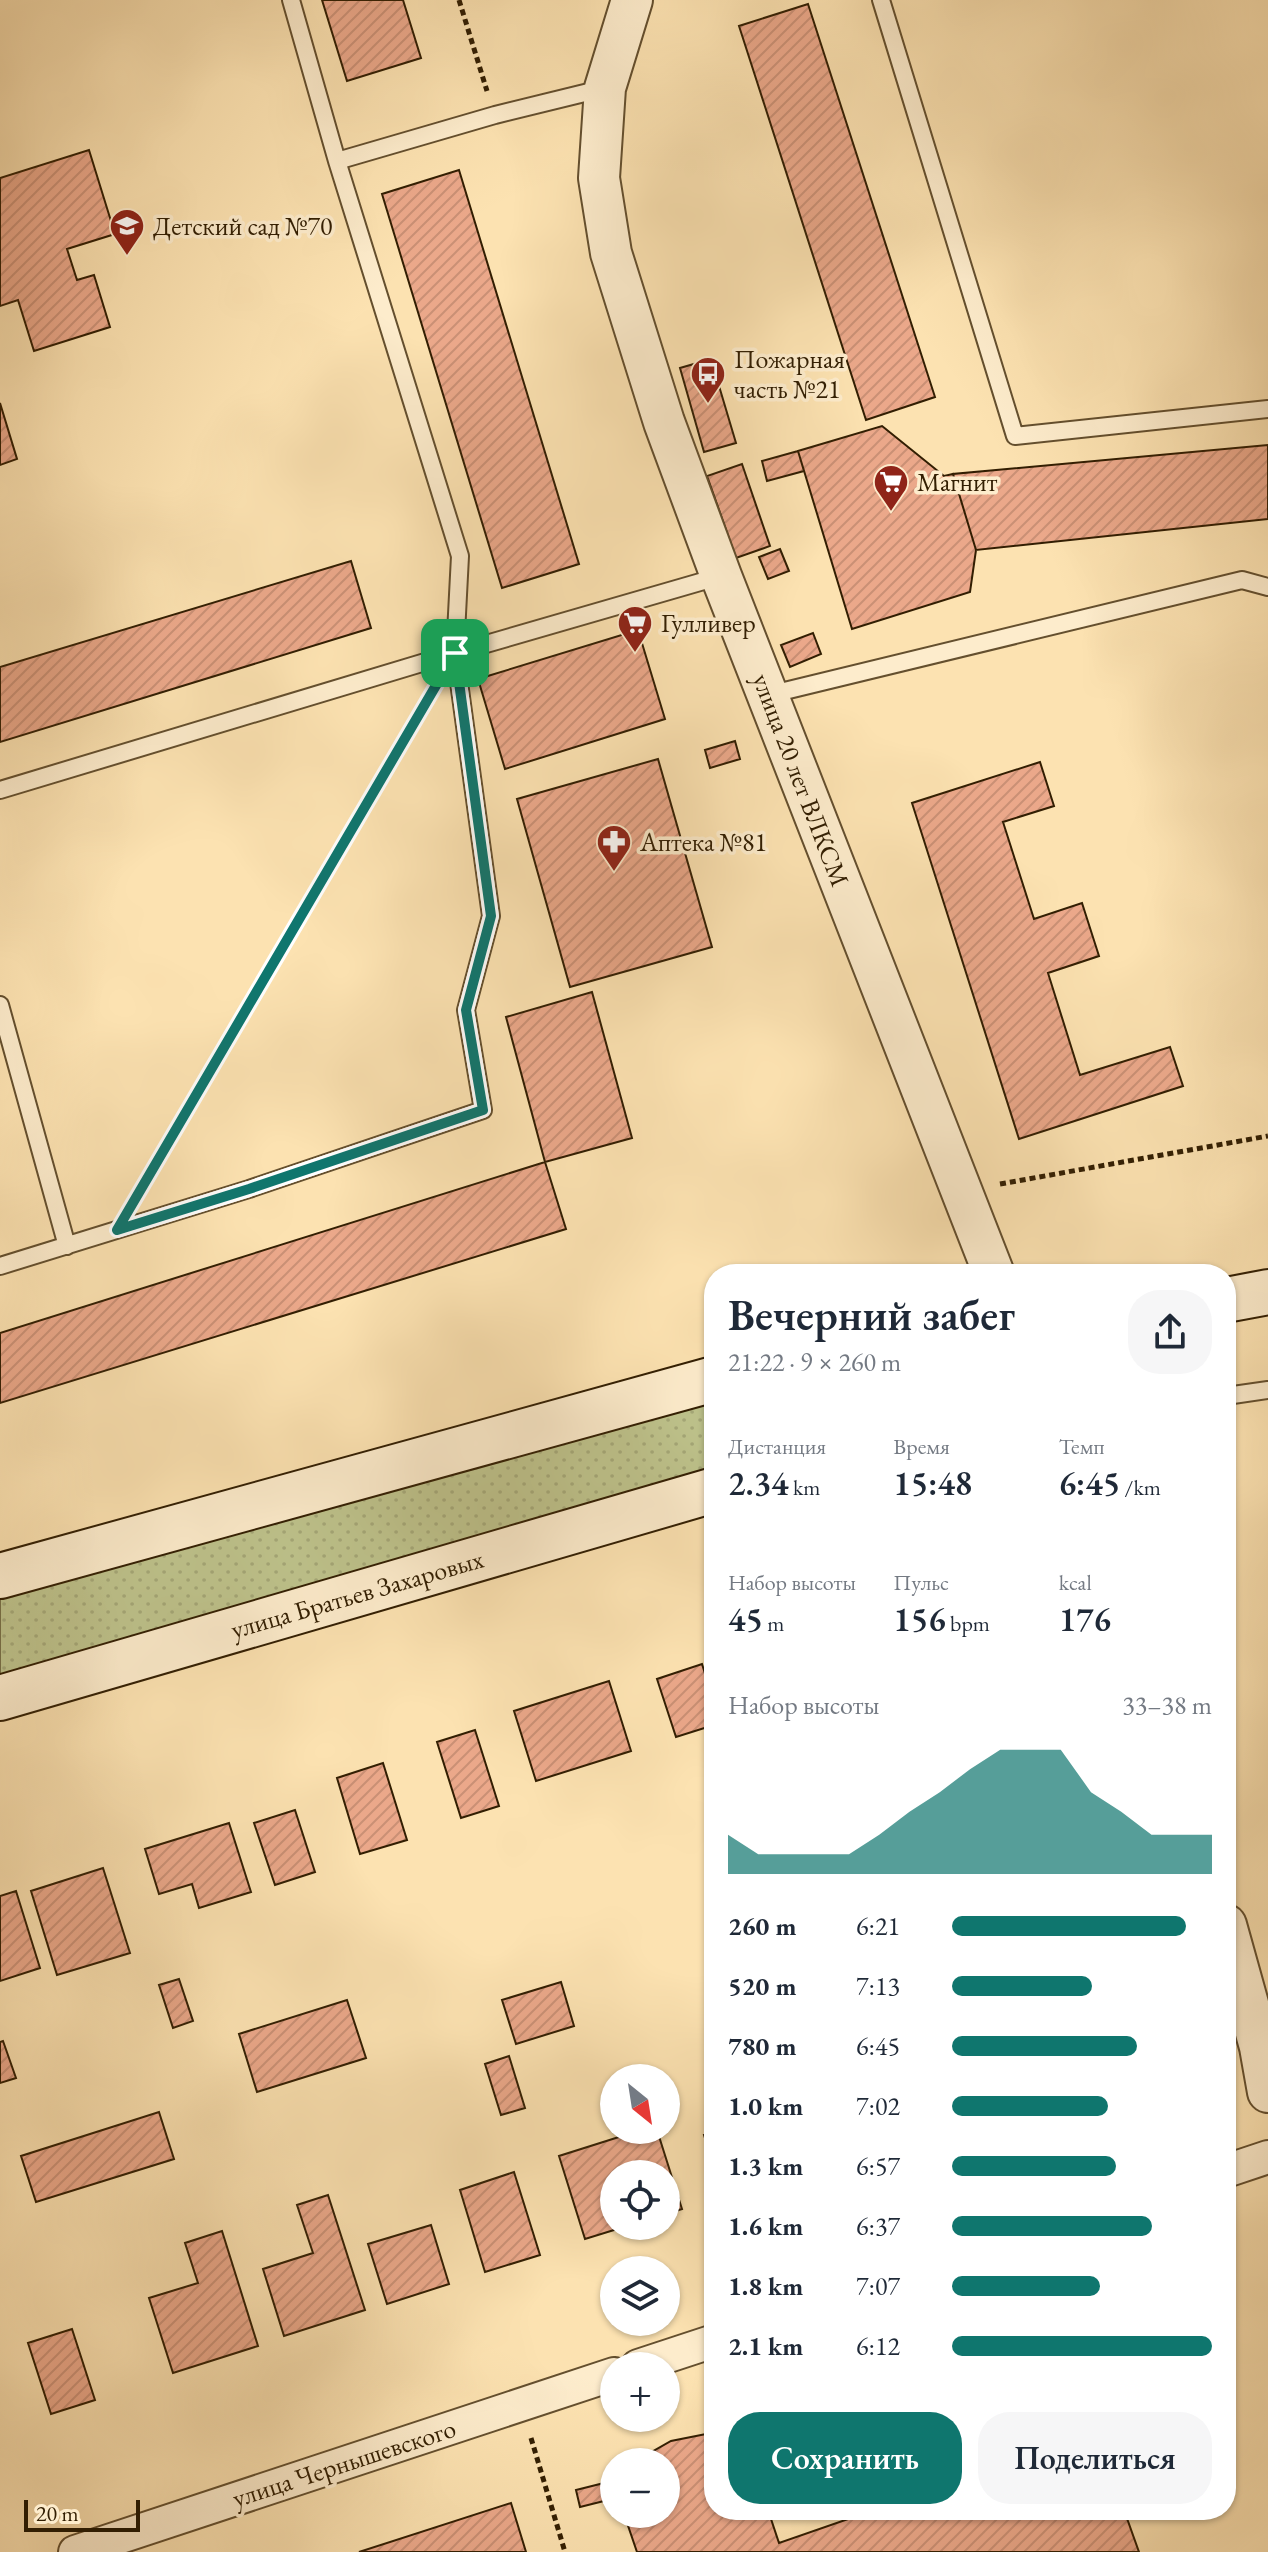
<!DOCTYPE html>
<html lang="ru">
<meta charset="utf-8">
<style>
:root{--surface:#fff;--page:#f6f6f7;--text:#1f2937;--muted:#747a83;--accent:#0f766e}
body{margin:0;font-family:"EB Garamond",serif;background:var(--page);color:var(--text);height:100vh;display:flex;flex-direction:column;font-size:30px;white-space:nowrap}
*{box-sizing:border-box;margin:0}
p{font-size:26px;color:var(--muted)}
.icon{flex:none;width:44px;height:44px;fill:none;stroke:currentColor;stroke-width:2;stroke-linecap:round;stroke-linejoin:round}
.map{position:relative;flex:1;overflow:hidden}
.drawer{position:absolute;left:704px;top:1264px;width:532px;height:1256px;display:flex;flex-direction:column;background:var(--surface);border-radius:32px;box-shadow:0 2px 6px #0004}
.drawer>*{flex:none}
.needle{width:52px;rotate:150deg}
.controls{position:absolute;left:600px;top:2064px;display:grid;gap:16px}
.controls a{display:grid;place-items:center;width:80px;height:80px;border-radius:50%;background:var(--surface);box-shadow:0 2px 6px #0004;font-size:40px}
.scale{position:absolute;left:24px;bottom:20px;width:116px;box-sizing:border-box;padding-left:8px;border:4px solid #321e02;border-top:0;font-size:22px;line-height:28px;white-space:nowrap;color:#321e02;-webkit-text-stroke:6px #fdeccc;paint-order:stroke}
.pin{position:absolute;display:grid;place-items:center;width:68px;height:68px;color:#fff;margin:-34px;border-radius:16px;box-shadow:0 4px 12px #0006}
.round{display:grid;place-items:center;flex:none;width:84px;height:84px;border-radius:32px;background:var(--page)}
.overview{display:flex;align-items:center;justify-content:space-between;height:136px;padding:0 24px}
h1{font-size:44px;font-weight:600;line-height:60px}
.metrics{display:grid;grid-template-columns:repeat(3,1fr);gap:12px;height:136px;padding:8px 24px}
.metrics div{display:grid;align-content:center}
.metrics b{font-size:34px;font-weight:600}
.metrics small{font-size:22px;font-weight:400}
.metrics p{font-size:22px}
.chart{height:224px;padding:16px 24px}
.chart p{display:flex;justify-content:space-between}
.chart svg{width:100%;height:144px;margin-top:8px;fill:var(--accent);opacity:.7}
.action{display:flex;gap:16px;margin-top:auto;padding:16px 24px}
.action a{flex:1;height:92px;border-radius:32px;background:var(--accent);color:#fff;font-size:32px;font-weight:600;line-height:92px;text-align:center}
.action a+a{background:var(--page);color:var(--text)}
ul{padding:0 24px;list-style:none;font-size:26px}
li{display:grid;grid-template-columns:128px 96px 1fr;align-items:center;height:60px}
li i{height:20px;border-radius:10px;background:var(--accent)}
.map>svg:first-child{display:block}
</style>
<div class="map">
<svg width="1268" height="2552" viewBox="0 0 1268 2552">
<defs>
<pattern id="grass-dots" width="8" height="8" patternUnits="userSpaceOnUse" patternTransform="scale(2)"><rect width="8" height="8" fill="#bec38c"/><path d="M2 2h.1M6 6h.1" fill="none" stroke="#a4a777" stroke-width="1.8" stroke-linecap="round"/></pattern>
<pattern id="building-hatch" width="6" height="6" patternUnits="userSpaceOnUse" patternTransform="scale(2)"><rect width="6" height="6" fill="#eba88a"/><path d="M-1 1l2-2M0 6l6-6M5 7l2-2" fill="none" stroke="#ca9075"/></pattern>
</defs>
<rect width="100%" height="100%" fill="#fce2b1"/>
<filter id="stains"><feTurbulence type="fractalNoise" baseFrequency=".0025" numOctaves="4"/><feColorMatrix values="0 0 0 0 .2 0 0 0 0 .09 0 0 0 0 .02 0 0 0 .5 -.17"/></filter>
<radialGradient id="worn" r=".72"><stop offset=".6" stop-color="#630" stop-opacity="0"/><stop offset="1" stop-color="#630" stop-opacity=".3"/></radialGradient>
<path fill="url(#grass-dots)" stroke="#787047" stroke-width="2" d="M714,1395V1468L0,1675V1596Z"/>
<path fill="url(#building-hatch)" stroke="#321e02" stroke-width="2" d="M322,0H403L421,58L347,81Z
M808,4L935,397L866,420L739,26Z
M89,150L115,234L67,249L77,280L94,275L110,327L34,351L18,300L0,306V178Z
M459,170L579,564L502,588L382,194Z
M711,359L736,443L704,452L680,368Z
M0,403L17,459L0,465Z
M882,426L944,476L953,474L976,550L970,592L852,629L798,451Z
M1268,445V519L976,550L953,474Z
M798,451L804,471L767,481L762,461Z
M742,464L770,546L736,558L707,476Z
M780,549L789,571L768,579L759,557Z
M351,561L371,628L0,742V667Z
M638,630L665,719L505,769L478,679Z
M813,633L821,654L790,667L781,645Z
M735,741L740,759L710,768L705,750Z
M658,759L712,947L570,987L517,799Z
M1040,762L1054,806L1003,822L1034,919L1082,903L1099,956L1048,973L1080,1075L1170,1047L1183,1086L1019,1139L912,803Z
M592,992L632,1138L545,1162L506,1017Z
M545,1162L566,1229L0,1403V1333Z
M702,1664L714,1702V1725L676,1737L657,1679Z
M609,1681L631,1751L536,1781L514,1711Z
M475,1730L499,1806L461,1818L437,1742Z
M383,1763L407,1840L360,1854L337,1778Z
M295,1810L315,1872L275,1885L254,1823Z
M229,1823L251,1892L199,1908L192,1884L159,1894L145,1849Z
M103,1868L130,1953L57,1975L31,1891Z
M16,1891L40,1968L0,1981V1896Z
M179,1979L193,2021L173,2028L159,1985Z
M561,1982L574,2026L516,2044L502,2000Z
M347,2000L366,2058L257,2092L239,2034Z
M3,2041L16,2078L0,2083V2042Z
M509,2056L525,2108L501,2115L485,2064Z
M159,2112L174,2159L36,2202L21,2156Z
M641,2130H657L682,2209L666,2214V2174H614V2226H627L585,2239L559,2156Z
M714,2132V2167L704,2135Z
M514,2172L540,2255L485,2272L460,2190Z
M328,2195L365,2310L284,2336L263,2269L313,2253L297,2205Z
M431,2225L449,2284L387,2304L368,2244Z
M222,2231L258,2346L173,2373L149,2298L198,2283L185,2243Z
M72,2329L95,2400L51,2414L28,2343Z
M706,2434H714V2510H768L779,2543L874,2510H1124L1139,2552H637L624,2514H666V2462H634L671,2441Z
M604,2483L608,2500L580,2507L576,2490Z
M511,2503L526,2552H359Z"/>
<g fill="none" stroke-linecap="round" stroke-linejoin="round">
<defs>
<path id="service" d="M881,0L1015,436L1268,409
M337,161L495,115L605,88
M768,695L1242,580L1268,587
M0,790L455,653L460,556L337,161L291,0
M0,1005L67,1246
M0,1266L249,1189L483,1110L466,1010L491,916L455,653L721,576
M1226,1396L1268,1390"/>
<path id="minor" d="M1226,2171L1268,2157
M638,2366L714,2341
M75,2552L614,2374"/>
<path id="tertiary" d="M632,0L605,88L599,178L611,253L664,422L721,576L994,1274
M1226,1925L1260,2047L1268,2092"/>
<path id="secondary" d="M1226,1300L1268,1292
M0,1576L714,1379
M0,1698L714,1490"/>
</defs>
<use href="#service" stroke="#644f2e" stroke-width="20"/>
<use href="#minor" stroke="#644f2e" stroke-width="36"/>
<use href="#tertiary" stroke="#644f2e" stroke-width="44"/>
<use href="#secondary" stroke="#321e02" stroke-width="48"/>
<path stroke="#321e02" stroke-width="5" stroke-dasharray="6 4" stroke-linecap="butt" d="M459,0L487,91
M1000,1184L1268,1136
M138,1195L432,693
M531,2438L565,2552"/>
<use href="#service" stroke="#fdeccc" stroke-width="16"/>
<use href="#minor" stroke="#fdeccc" stroke-width="32"/>
<use href="#tertiary" stroke="#fdeccc" stroke-width="40"/>
<use href="#secondary" stroke="#fdeccc" stroke-width="44"/>
</g>
<g fill="none" stroke-linecap="round" stroke-linejoin="round">
<defs>
<path id="route" d="M455,653L491,916L466,1010L483,1110L249,1189L117,1230Z"/>
</defs>
<use href="#route" stroke="#fff" stroke-width="16"/>
<use href="#route" stroke="#0f766e" stroke-width="10"/>
</g>
<defs>
<symbol id="school-pin" viewBox="-11 -11 22 30"><path d="M0 17L-7.5 6A9.5 9.5 0 1 1 7.5 6Z" fill="#8f2418" stroke="#fdeccc"/><path d="M0-5L7-2L0 1L-7-2ZM-4 1L0 2.5L4 1V4Q0 6-4 4Z" fill="#fff"/></symbol>
<symbol id="bus-pin" viewBox="-11 -11 22 30"><path d="M0 17L-7.5 6A9.5 9.5 0 1 1 7.5 6Z" fill="#8f2418" stroke="#fdeccc"/><path d="M-5-6H5V4H4V6H2V4H-2V6H-4V4H-5ZM-3.5-4V0h7V-4ZM-3.5 1.2v1.5H-2V1.2ZM2 1.2v1.5H3.5V1.2Z" fill="#fff"/></symbol>
<symbol id="supermarket-pin" viewBox="-11 -11 22 30"><path d="M0 17L-7.5 6A9.5 9.5 0 1 1 7.5 6Z" fill="#8f2418" stroke="#fdeccc"/><path d="M-6-5.5h2.5l.6 2H6L4.5 2H-2.5L-4.4-4H-6ZM-1.5 3.2a1.3 1.3 0 1 0 .1 0ZM3 3.2a1.3 1.3 0 1 0 .1 0Z" fill="#fff"/></symbol>
<symbol id="pharmacy-pin" viewBox="-11 -11 22 30"><path d="M0 17L-7.5 6A9.5 9.5 0 1 1 7.5 6Z" fill="#8f2418" stroke="#fdeccc"/><path d="M-2-6h4v4h4v4h-4v4h-4v-4h-4v-4h4Z" fill="#fff"/></symbol>
</defs>
<g fill-rule="evenodd">
<use href="#school-pin" x="107" y="206" width="40" height="54"/>
<use href="#bus-pin" x="688" y="354" width="40" height="54"/>
<use href="#supermarket-pin" x="871" y="462" width="40" height="54"/>
<use href="#supermarket-pin" x="615" y="603" width="40" height="54"/>
<use href="#pharmacy-pin" x="594" y="822" width="40" height="54"/>
</g>
<g text-anchor="middle" stroke-width="7" stroke-linejoin="round" paint-order="stroke">
<g font-size="26" fill="#321e02" stroke="#fdeccc" text-anchor="start">
<text x="153" y="235">Детский сад №70</text>
<text x="734" y="368">Пожарная<tspan x="734" dy="30">часть №21</tspan></text>
<text x="917" y="491">Магнит</text>
<text x="661" y="632">Гулливер</text>
<text x="640" y="851">Аптека №81</text>
</g>
<g font-size="26" fill="#321e02" stroke="#fdeccc">
<text transform="translate(801 780) rotate(69)" y="9">улица 20 лет ВЛКСМ</text>
<text transform="translate(357 1594) rotate(-16)" y="9">улица Братьев Захаровых</text>
<text transform="translate(344 2463) rotate(-18)" y="9">улица Чернышевского</text>
</g>
</g>
<rect width="100%" height="100%" filter="url(#stains)"/>
<rect width="100%" height="100%" fill="url(#worn)"/>
</svg>
<div class="controls">
<a><svg class="needle" viewBox="-14 -14 28 28"><path d="M0-13l5 13h-10z" fill="#e53935"/><path d="M0 13l5-13h-10z" fill="#747a83"/></svg></a>
<a><svg class="icon" aria-label="locate" viewBox="0 0 24 24"><circle cx="12" cy="12" r="6"/><path d="M12 2v4M12 18v4M2 12h4M18 12h4"/></svg></a>
<a><svg class="icon" aria-label="layers" viewBox="0 0 24 24"><path d="M12 4l9 5-9 5-9-5zM3 14l9 5 9-5"/></svg></a>
<a>+</a>
<a>−</a>
</div>
<div class="scale">20 m</div>
<div class="pin" style="left:455px;top:653px;background:#1e9e55"><svg class="icon" aria-label="arrive" viewBox="0 0 24 24"><path d="M6 21V4h12l-3 4 3 4H6"/></svg></div>
<section class="drawer">
<div class="overview"><div><h1>Вечерний забег</h1><p>21:22 · 9 × 260 m</p></div><a class="round"><svg class="icon" aria-label="share" viewBox="0 0 24 24"><path d="M12 15V3M7 8l5-5 5 5M5 13v7h14v-7"/></svg></a></div>
<div class="metrics">
<div><p>Дистанция</p><b>2.34<small> km</small></b></div>
<div><p>Время</p><b>15:48</b></div>
<div><p>Темп</p><b>6:45<small> /km</small></b></div>
</div>
<div class="metrics">
<div><p>Набор высоты</p><b>45<small> m</small></b></div>
<div><p>Пульс</p><b>156<small> bpm</small></b></div>
<div><p>kcal</p><b>176</b></div>
</div>
<div class="chart"><p><span>Набор высоты</span>33–38 m</p>
<svg viewBox="0 0 160 44" preserveAspectRatio="none"><path d="M0 44V32L10 38L20 38L30 38L40 38L50 32L60 25L70 19L80 12L90 6L100 6L110 6L120 19L130 25L140 32L150 32L160 32V44z"/></svg>
</div>
<ul>
<li><b>260 m</b>6:21<i style="width:90%"></i></li>
<li><b>520 m</b>7:13<i style="width:54%"></i></li>
<li><b>780 m</b>6:45<i style="width:71%"></i></li>
<li><b>1.0 km</b>7:02<i style="width:60%"></i></li>
<li><b>1.3 km</b>6:57<i style="width:63%"></i></li>
<li><b>1.6 km</b>6:37<i style="width:77%"></i></li>
<li><b>1.8 km</b>7:07<i style="width:57%"></i></li>
<li><b>2.1 km</b>6:12<i style="width:100%"></i></li>
</ul>
<div class="action"><a>Сохранить</a><a>Поделиться</a></div>
</section>
</div>
